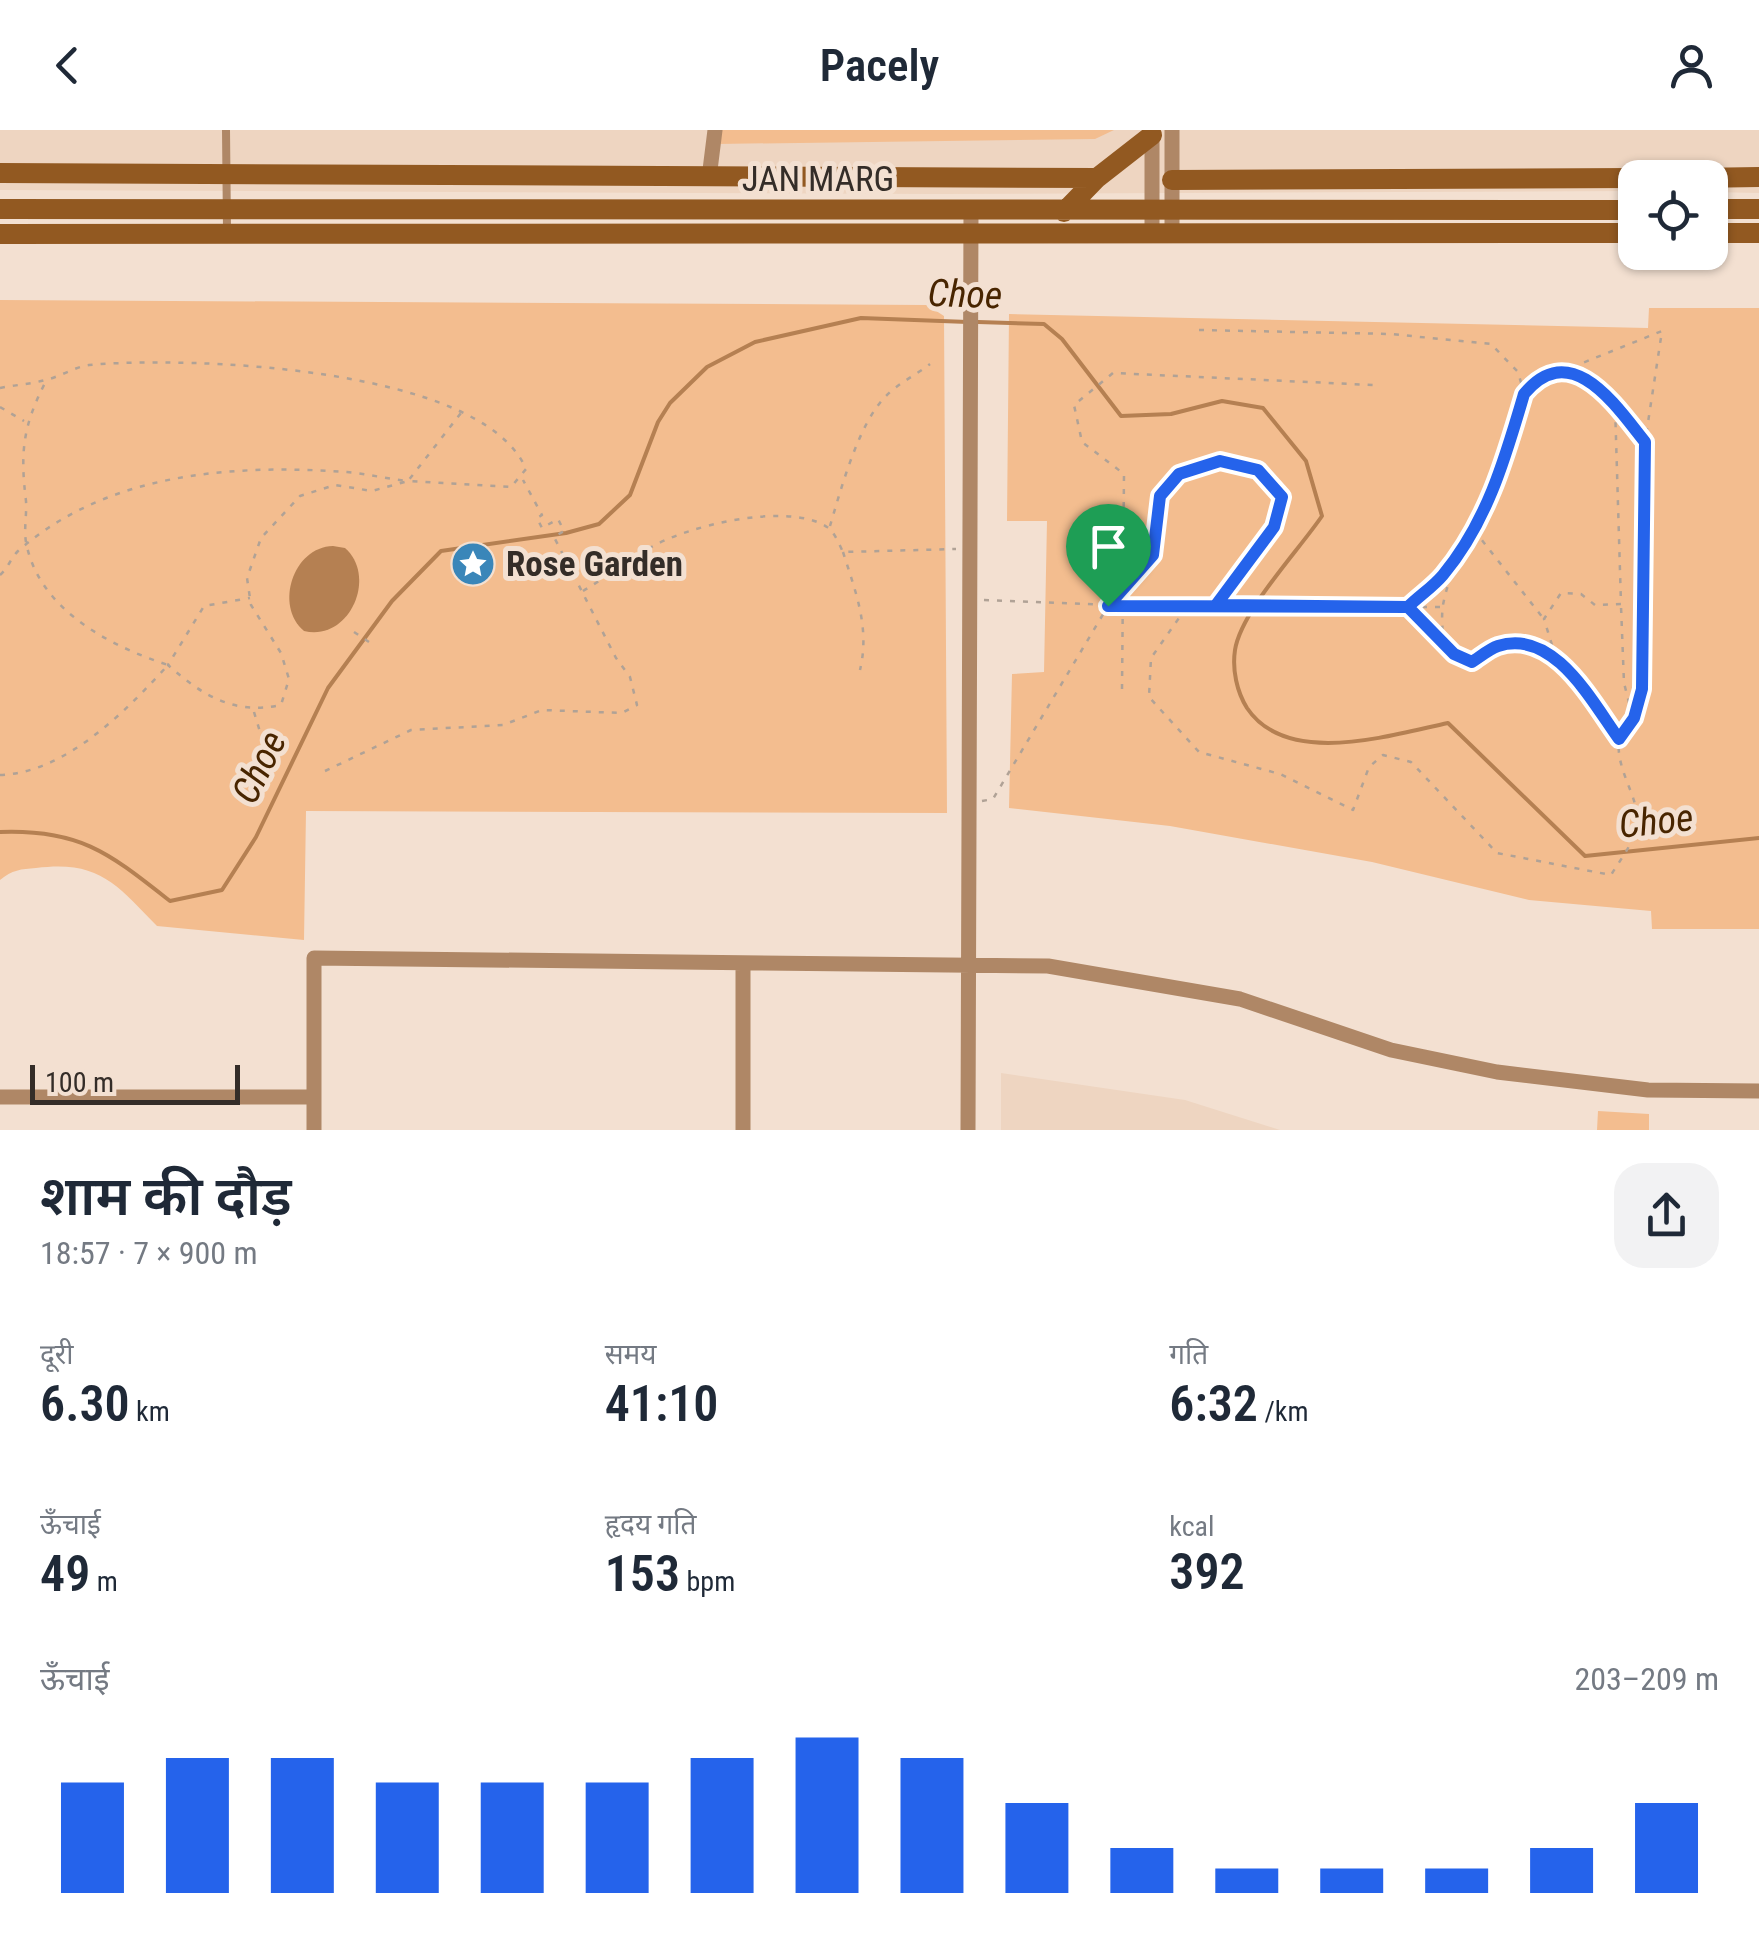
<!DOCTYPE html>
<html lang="hi">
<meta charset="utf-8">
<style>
:root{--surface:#fff;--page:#f2f2f3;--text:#1f2937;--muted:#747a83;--accent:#2563eb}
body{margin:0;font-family:"Roboto Condensed","Noto Sans Devanagari",sans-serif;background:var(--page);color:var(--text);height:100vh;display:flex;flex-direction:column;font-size:38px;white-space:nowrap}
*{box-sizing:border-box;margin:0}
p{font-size:32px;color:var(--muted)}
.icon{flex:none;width:55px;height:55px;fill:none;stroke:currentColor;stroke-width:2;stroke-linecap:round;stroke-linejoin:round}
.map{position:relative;height:1000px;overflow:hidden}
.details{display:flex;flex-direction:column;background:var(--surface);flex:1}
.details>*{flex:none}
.fabs{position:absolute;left:1618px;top:30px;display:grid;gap:20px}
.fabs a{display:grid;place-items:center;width:110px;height:110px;border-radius:20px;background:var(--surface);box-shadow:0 2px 8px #0004;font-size:50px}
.scale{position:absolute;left:30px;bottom:25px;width:210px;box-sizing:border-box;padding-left:10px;border:5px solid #342d28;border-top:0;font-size:28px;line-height:35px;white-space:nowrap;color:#342d28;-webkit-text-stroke:8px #f3e0d1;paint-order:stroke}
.pin{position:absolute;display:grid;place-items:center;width:85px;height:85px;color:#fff;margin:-102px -42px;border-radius:50% 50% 50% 0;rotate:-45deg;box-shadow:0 0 10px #0007}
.pin .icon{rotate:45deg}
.round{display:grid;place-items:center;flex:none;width:105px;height:105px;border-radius:30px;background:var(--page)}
.headline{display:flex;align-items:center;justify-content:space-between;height:170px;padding:0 40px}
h1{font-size:55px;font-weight:600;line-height:75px}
.figures{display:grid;grid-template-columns:repeat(3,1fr);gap:15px;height:170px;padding:10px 40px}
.figures div{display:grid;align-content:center}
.figures b{font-size:50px;font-weight:600}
.figures small{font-size:28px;font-weight:400}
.figures p{font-size:28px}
.chart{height:280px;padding:20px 40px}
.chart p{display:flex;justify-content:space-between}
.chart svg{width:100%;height:180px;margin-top:10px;stroke:var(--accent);stroke-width:6}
header{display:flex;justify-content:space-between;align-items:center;height:130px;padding:0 40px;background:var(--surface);font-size:45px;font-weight:600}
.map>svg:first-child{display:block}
</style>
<header><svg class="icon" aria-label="back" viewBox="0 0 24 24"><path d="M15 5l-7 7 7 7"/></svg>Pacely<svg class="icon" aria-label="person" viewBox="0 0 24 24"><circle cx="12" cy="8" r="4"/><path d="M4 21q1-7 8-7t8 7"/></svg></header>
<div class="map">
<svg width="1759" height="1000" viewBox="0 0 1759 1000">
<rect width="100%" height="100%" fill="#f3e0d1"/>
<path fill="#eed5c1" d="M0,0H1759V63L1710,62V48H1635V61L936,64L0,60Z
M1001,943L1185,970L1280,1000H1001Z"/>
<path fill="#f3bd8f" d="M716,0H1114L1095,9L716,14Z
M0,170L927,175L944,186L947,683L306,681L304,810L157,796C116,754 99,730 36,738C21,739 12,740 0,750Z
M1649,178H1759V799H1652L1651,781L1529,770L1372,732L1170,696L1009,678L1012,544L1044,542L1047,391H1007L1009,184L1648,198Z
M1598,981L1649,984V1000H1597Z"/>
<path fill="#b58052" d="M333,416L345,418C378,447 349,512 304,501C274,476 293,417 333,416Z"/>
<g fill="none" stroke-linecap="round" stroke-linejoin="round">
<path stroke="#b58052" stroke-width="4" d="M978,192L1044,194L1062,209L1121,286L1171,284L1222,271L1263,278L1306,331L1322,386C1299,420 1241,481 1235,520C1232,540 1237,562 1247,578C1287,638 1391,605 1448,593L1585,726L1759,708
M0,702C81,699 110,724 170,771L222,760L256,707L328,558L392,471L441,421L566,403L599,394L630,365L658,292L670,273L707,237L755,212L861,188L968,192"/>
<path stroke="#b0a296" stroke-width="2.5" stroke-dasharray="5 8" stroke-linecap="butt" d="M1199,200L1391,204L1491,214L1518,242L1524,263
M1560,242L1662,201L1645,312L1642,559L1633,588
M0,258C15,255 31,254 45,250C60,247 74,237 89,235C186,226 482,236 526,339L511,357L408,351L372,361L335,355L300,366L261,408L247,448L251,475L281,523L289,549L281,575C234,585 203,566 168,535L204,476L250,468
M0,277L24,291
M1617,278L1644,311
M830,396C841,359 858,295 885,267C897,254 916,245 930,234
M1474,400L1543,488
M843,422C856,463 870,498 860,540
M0,445C8,438 11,428 18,421C108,342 234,334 347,342C368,344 388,349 408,351L461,283
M583,461C605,448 625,432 648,419C685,396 788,371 827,397C834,401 839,414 843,422L956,419
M984,470L1186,478L1320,474L1408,477L1435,453L1455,428
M1409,477H1441
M1186,478L1151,528L1149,567L1199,622L1280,644L1353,680L1369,637L1383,625L1411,632L1497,723L1611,745C1620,730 1634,713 1637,695C1641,669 1615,641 1619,609L1556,528L1544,489L1561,463L1581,464L1595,475L1621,474L1615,275C1591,251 1572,232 1537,252C1517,263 1509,320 1501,342C1485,389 1452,426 1443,475C1441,487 1443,501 1443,513L1408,477
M354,502L372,514
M1444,514L1454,525L1472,532C1505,511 1517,508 1552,526
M1122,559L1124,344L1082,312L1074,275L1113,243L1373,255
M254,582L273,645
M1620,608L1633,588L1624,553L1621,476
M325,641L411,600L503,595L542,580L622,583L637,575L630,547L616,528L554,407L564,401L558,389L542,398L537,388L542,385L523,350
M0,645C66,643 127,580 168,535C110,516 42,481 27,417C23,402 27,386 26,371C20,322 23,296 45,253
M982,671L993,669L1108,476L1153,425L1161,366L1179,344L1219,331L1259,340L1282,367L1273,397L1216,475"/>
<path stroke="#af8766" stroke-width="8" d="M226,0L227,100"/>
<path stroke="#af8766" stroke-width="15" d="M709,48L715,0
M1152,104V0
M1172,104V0
M0,967H314
M314,1000V828L1048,836L1240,869L1391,920L1497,942L1648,960L1759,961
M743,1000V833
M968,1000L971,82"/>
<path stroke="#925921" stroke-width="20" d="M0,43L1097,48
M1696,48L1759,47
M1172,50L1635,48
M0,79L1635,80
M1710,79H1759
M1064,82L1097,48L1152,5
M1710,103H1759
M0,104L1635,103"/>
</g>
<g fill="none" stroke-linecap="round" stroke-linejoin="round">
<defs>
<path id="route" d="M1108,476L1408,477L1454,524L1472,532C1480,527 1489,519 1498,516C1554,498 1592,572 1619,609L1634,588L1642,559L1645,312C1616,276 1571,207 1524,264C1505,329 1487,392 1443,445C1433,457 1419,466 1408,477L1216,475L1274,397L1282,367L1258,340L1220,331L1179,344L1160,366L1153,425L1108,476"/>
</defs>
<use href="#route" stroke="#fff" stroke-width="20"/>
<use href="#route" stroke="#2563eb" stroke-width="12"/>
</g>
<defs>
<symbol id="sight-disc" viewBox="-11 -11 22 22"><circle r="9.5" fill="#3a86b9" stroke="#f3e0d1"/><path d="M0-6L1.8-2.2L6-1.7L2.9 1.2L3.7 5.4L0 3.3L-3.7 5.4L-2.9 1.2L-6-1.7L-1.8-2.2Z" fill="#fff"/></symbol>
</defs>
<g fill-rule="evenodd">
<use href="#sight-disc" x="448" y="409" width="50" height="50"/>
</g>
<g text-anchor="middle" stroke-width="10" stroke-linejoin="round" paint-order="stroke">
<g font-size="35" fill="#342d28" stroke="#f3e0d1">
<text x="818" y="61">JAN MARG</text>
</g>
<g font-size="35" font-weight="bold" fill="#342d28" stroke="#f3e0d1" text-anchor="start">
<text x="506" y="446">Rose Garden</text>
</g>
<g font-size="38" font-style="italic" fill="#482500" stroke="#f3e0d1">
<text transform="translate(965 164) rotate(2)" y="13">Choe</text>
<text transform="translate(259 637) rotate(-64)" y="13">Choe</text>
<text transform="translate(1656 691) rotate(-6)" y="13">Choe</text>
</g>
</g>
</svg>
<div class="fabs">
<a><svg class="icon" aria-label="locate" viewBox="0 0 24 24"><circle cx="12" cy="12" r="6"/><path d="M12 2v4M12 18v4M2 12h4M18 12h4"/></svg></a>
</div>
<div class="scale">100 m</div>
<div class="pin" style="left:1108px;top:476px;background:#1e9e55"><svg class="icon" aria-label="arrive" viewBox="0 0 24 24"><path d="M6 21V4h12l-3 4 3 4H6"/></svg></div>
</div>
<section class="details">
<div class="headline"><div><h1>शाम की दौड़</h1><p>18:57 · 7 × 900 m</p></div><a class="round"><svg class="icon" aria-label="share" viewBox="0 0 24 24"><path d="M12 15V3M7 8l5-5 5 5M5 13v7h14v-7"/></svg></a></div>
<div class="figures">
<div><p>दूरी</p><b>6.30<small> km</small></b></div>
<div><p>समय</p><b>41:10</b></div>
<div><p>गति</p><b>6:32<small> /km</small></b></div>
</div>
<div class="figures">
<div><p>ऊँचाई</p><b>49<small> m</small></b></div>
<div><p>हृदय गति</p><b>153<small> bpm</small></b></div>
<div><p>kcal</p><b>392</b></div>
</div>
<div class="chart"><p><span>ऊँचाई</span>203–209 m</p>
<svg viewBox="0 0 160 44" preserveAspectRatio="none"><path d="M5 44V17M15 44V11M25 44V11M35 44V17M45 44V17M55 44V17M65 44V11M75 44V6M85 44V11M95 44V22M105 44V33M115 44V38M125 44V38M135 44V38M145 44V33M155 44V22"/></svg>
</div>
</section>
